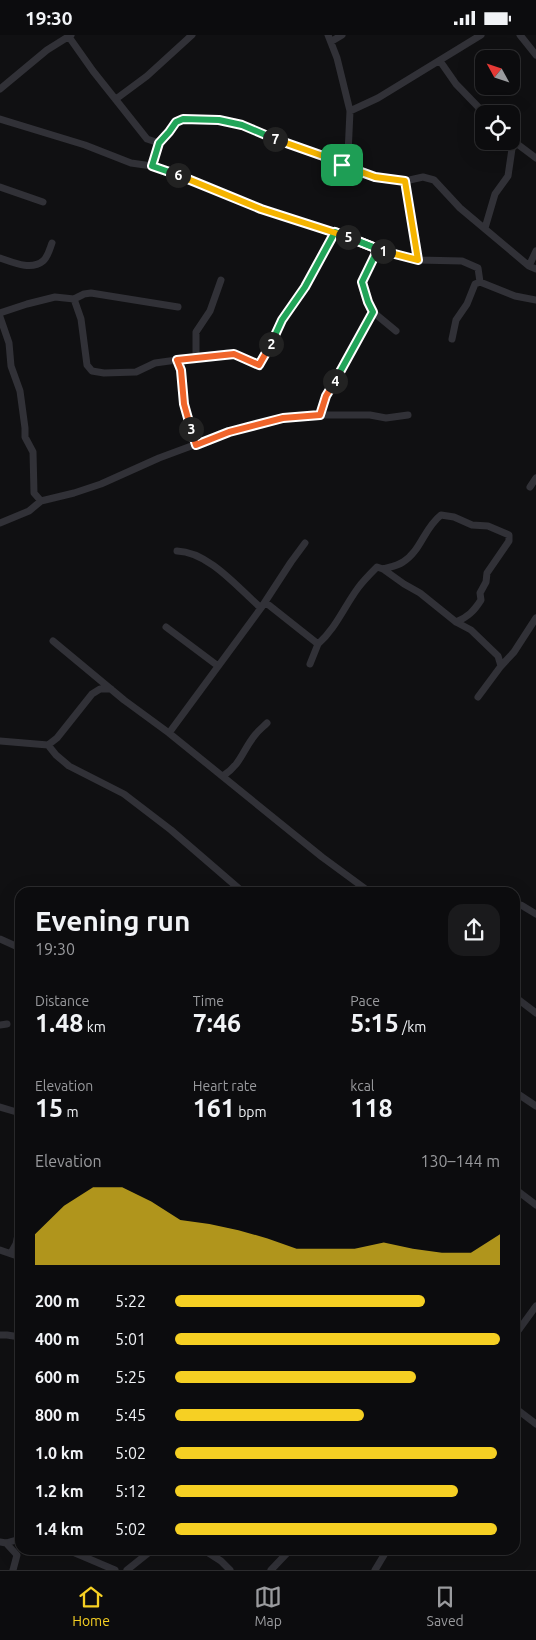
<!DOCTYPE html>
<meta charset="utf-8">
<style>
:root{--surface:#0c0c0e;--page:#1a1a1c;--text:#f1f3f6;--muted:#9a9b9e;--line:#2c2c2e;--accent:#f6d023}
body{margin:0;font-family:Ubuntu,sans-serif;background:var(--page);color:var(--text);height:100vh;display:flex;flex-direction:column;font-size:19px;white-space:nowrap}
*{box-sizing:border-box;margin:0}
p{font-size:16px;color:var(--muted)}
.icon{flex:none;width:28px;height:28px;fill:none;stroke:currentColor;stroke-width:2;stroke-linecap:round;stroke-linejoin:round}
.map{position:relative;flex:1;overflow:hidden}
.drawer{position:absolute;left:15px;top:852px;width:505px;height:668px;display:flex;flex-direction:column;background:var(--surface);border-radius:15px;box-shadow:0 5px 20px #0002,0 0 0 1px var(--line)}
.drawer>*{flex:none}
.needle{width:32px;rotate:310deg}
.fabs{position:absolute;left:475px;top:15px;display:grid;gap:10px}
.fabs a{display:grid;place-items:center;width:45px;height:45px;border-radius:10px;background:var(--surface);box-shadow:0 5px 20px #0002,0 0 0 1px var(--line);font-size:25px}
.pin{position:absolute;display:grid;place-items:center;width:42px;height:42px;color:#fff;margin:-21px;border-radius:10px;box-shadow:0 2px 8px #0006}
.km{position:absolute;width:25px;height:25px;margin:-12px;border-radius:50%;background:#222;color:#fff;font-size:14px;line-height:25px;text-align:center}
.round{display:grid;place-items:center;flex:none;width:52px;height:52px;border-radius:15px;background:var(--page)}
.headline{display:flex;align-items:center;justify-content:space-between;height:85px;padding:0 20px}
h1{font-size:28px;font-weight:600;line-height:38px}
.stats{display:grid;grid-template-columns:repeat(3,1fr);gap:8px;height:85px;padding:5px 20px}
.stats div{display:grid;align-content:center}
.stats b{font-size:25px;font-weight:600}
.stats small{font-size:14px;font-weight:400}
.stats p{font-size:14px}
.chart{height:140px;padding:10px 20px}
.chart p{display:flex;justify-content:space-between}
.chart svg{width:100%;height:90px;margin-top:5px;fill:var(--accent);opacity:.7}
ul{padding:0 20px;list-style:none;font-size:16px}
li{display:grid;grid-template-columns:80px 60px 1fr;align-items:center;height:38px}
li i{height:12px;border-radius:6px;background:var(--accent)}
.status{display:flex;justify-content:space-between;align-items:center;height:35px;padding:0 25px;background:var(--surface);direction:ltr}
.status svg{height:14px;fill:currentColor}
.tab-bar{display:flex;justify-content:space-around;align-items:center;height:70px;border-top:1px solid var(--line);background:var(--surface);font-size:14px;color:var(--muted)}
.tab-bar a{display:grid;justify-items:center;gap:2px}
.tab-bar .selected{color:var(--accent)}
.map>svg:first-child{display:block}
</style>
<div class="status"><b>19:30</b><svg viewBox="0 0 49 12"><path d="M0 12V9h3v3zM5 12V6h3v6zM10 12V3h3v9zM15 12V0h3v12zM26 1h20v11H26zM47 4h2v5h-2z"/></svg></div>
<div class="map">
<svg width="536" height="1535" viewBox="0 0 536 1535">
<rect width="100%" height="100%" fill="#101012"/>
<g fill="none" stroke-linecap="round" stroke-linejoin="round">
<path stroke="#313137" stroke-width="7" d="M328,0L337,23L350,76L348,119L342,130
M520,0L536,20
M69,2L93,36L147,104L159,108C164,103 173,90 176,87C187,79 228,87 241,90L375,143L405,146L418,225
M332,6L342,0
M440,26L456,49L485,79
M0,54L47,15L71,0
M116,64L147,41L192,0
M350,76L378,63L481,0
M0,84L85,110L131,128L152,131L165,135L261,174L335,197L378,214L418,225L462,226L478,233L480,247
M512,105L536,123
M152,131L159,108
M405,146L423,142L434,145L460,173L529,231L536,234
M0,152L43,167
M485,193L495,159L508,141L513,107
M378,214L365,240L362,247L363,254L373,277L396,296
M0,223C12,227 31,236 43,226C48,222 50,213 52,208
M529,231L536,216
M74,264L81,284L87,330L92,336L104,338L136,337L155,328L227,318C240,319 247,328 259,330L282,285L305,252L335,197
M0,278L27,269L55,262L74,264L84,259L91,258L178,272
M0,282L9,308L11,331L20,356L25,393V402L33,417L34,458L41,466
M452,304L456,285L467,269L475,249L480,247L515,261L536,265
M196,322V297L210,276L221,245
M177,325L181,335L184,369L196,410
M320,380L326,361L373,277
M530,452L536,443
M0,488L29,476L41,466L74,458L101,449L159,423L229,397L264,387L291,382L320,380H370L386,383L408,380
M177,516C209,517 238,553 261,573
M383,534C390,532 397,531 403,527C421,516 424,493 441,480L454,482L472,490L488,491L509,500V506L487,538L486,547L480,558L481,565C474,576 468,582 456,587
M265,567L318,609C336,593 344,572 358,553C363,546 370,539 377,532L383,534L404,549L420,558L456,587L471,595L498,621L501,631L478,662
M166,592L218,631
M53,606L124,665L169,698L322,822L371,858
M310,629L318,609
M501,631L514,617L536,583
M169,698L261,573L291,527L305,508
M0,706L48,710L57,703L92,659L100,654H111
M48,710L56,720L69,731L124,759L171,795L244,858
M223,741C242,728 242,716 255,700C259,695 263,692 267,688
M515,870H521L536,879
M0,904L20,913
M515,962L536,978
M0,990L7,989
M515,1057L536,1071
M0,1072L20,1078
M515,1154L536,1170
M0,1215L20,1222
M11,1218L16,1209L20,1190
M0,1300H7L20,1302
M515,1300L536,1271
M515,1373L536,1389
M0,1507L6,1508L20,1504
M6,1508L17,1520L13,1535
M68,1515L115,1535
M204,1515L221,1526L230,1535
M127,1535L152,1515
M271,1535L290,1515
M375,1535L387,1515"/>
</g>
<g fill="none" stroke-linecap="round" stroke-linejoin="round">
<defs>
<path id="split-1" d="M342,130L375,142L405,146L418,225L383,216"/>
<path id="split-2" d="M271,309L282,285L305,252L335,197L383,216"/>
<path id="split-3" d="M191,394L184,369L181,335L177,325L234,319L259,330L271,309"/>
<path id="split-4" d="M191,394L196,410L229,397L283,383L320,380L326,361L335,346"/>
<path id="split-5" d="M335,346L373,277L368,267L362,247L378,214L348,202"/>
<path id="split-6" d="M178,140L261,174L348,202"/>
<path id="split-7" d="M178,140L152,131L159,108L169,97L176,87L183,84L219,85L242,90L275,104"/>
<path id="split-8" d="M275,104L326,122L342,130"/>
</defs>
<use href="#split-1" stroke="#fff" stroke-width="10"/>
<use href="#split-2" stroke="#fff" stroke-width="10"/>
<use href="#split-3" stroke="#fff" stroke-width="10"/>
<use href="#split-4" stroke="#fff" stroke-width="10"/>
<use href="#split-5" stroke="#fff" stroke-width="10"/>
<use href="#split-6" stroke="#fff" stroke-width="10"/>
<use href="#split-7" stroke="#fff" stroke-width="10"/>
<use href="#split-8" stroke="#fff" stroke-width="10"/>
<use href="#split-1" stroke="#f5b400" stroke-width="6"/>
<use href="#split-2" stroke="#22a559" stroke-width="6"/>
<use href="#split-3" stroke="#f0652b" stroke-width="6"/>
<use href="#split-4" stroke="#f0652b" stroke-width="6"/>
<use href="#split-5" stroke="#22a559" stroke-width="6"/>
<use href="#split-6" stroke="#f5b400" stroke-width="6"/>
<use href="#split-7" stroke="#22a559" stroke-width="6"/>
<use href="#split-8" stroke="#f5b400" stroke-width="6"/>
</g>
</svg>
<div class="fabs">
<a><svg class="needle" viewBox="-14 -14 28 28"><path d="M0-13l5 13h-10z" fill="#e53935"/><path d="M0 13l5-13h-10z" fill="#9a9b9e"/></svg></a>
<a><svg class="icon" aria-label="locate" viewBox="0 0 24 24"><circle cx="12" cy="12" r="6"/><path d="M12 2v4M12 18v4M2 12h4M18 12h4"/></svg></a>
</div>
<div class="pin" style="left:342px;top:130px;background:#1e9e55"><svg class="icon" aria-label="arrive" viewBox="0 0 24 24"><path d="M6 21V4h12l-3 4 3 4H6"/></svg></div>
<b class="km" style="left:383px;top:216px">1</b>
<b class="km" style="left:271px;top:309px">2</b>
<b class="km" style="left:191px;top:394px">3</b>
<b class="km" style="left:335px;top:346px">4</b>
<b class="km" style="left:348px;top:202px">5</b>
<b class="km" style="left:178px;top:140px">6</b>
<b class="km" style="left:275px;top:104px">7</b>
<section class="drawer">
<div class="headline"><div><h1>Evening run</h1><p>19:30</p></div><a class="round"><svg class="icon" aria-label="share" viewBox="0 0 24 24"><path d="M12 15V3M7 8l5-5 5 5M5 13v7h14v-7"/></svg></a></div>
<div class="stats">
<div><p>Distance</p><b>1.48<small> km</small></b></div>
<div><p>Time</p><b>7:46</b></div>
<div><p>Pace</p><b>5:15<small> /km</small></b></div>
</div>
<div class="stats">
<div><p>Elevation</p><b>15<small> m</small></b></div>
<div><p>Heart rate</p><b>161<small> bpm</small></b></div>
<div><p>kcal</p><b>118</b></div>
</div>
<div class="chart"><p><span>Elevation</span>130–144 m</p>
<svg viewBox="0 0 160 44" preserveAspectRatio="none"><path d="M0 44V29L10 15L20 6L30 6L40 13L50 22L60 24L70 27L80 31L90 36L100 36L110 36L120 33L130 36L140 38L150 38L160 29V44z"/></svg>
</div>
<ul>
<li><b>200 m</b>5:22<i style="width:77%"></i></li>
<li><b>400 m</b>5:01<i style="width:100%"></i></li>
<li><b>600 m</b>5:25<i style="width:74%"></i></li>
<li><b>800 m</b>5:45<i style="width:58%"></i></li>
<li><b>1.0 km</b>5:02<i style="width:99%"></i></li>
<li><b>1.2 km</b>5:12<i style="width:87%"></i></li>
<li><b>1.4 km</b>5:02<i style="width:99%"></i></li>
</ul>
</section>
</div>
<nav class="tab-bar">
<a class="selected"><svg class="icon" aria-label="home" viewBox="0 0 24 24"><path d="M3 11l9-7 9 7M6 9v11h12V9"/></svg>Home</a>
<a><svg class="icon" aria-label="map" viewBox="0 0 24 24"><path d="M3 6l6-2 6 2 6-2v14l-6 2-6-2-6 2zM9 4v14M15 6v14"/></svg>Map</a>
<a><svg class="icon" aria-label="saved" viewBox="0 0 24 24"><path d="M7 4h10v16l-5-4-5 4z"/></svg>Saved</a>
</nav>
